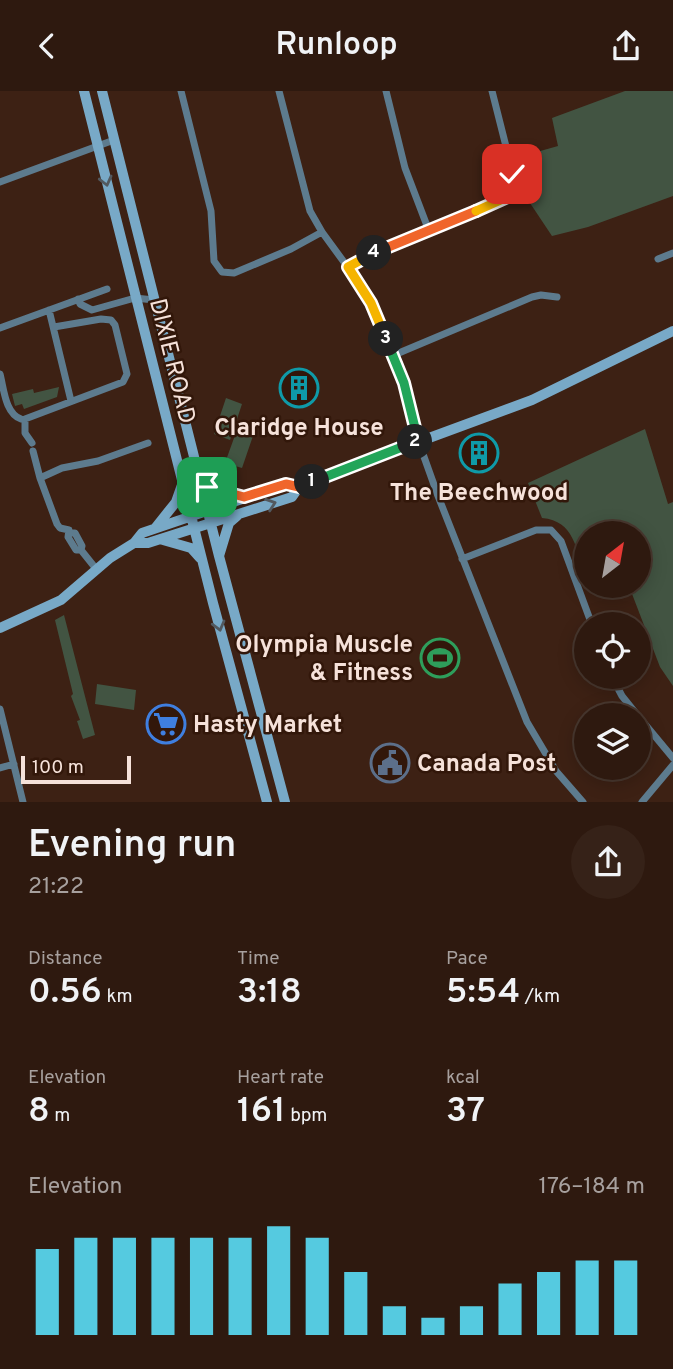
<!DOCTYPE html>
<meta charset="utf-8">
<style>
:root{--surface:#2e190f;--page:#362218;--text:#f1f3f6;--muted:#a7a09e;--line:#49382f;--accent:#55cae0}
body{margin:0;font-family:Overpass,sans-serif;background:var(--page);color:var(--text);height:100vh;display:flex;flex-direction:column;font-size:26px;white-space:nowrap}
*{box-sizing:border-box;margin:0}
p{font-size:23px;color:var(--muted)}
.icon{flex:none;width:38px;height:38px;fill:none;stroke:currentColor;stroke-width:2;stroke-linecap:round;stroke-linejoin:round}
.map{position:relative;height:711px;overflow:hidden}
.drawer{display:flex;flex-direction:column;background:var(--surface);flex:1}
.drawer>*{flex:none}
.needle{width:46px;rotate:31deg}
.tools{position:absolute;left:574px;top:430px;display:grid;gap:14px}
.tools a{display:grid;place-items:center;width:77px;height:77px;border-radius:50%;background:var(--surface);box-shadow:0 4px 18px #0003,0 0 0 2px var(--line);font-size:35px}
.scale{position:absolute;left:21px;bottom:18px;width:110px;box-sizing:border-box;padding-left:7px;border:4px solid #f6e2da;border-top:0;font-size:19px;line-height:24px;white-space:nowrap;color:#f6e2da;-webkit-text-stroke:5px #32170a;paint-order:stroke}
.pin{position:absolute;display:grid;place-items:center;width:60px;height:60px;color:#fff;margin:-30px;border-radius:14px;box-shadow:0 4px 10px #0006}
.km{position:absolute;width:35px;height:35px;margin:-18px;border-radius:50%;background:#222;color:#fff;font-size:19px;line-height:35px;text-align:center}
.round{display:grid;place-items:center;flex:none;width:74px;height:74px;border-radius:37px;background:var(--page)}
.head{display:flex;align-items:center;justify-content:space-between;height:119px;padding:0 28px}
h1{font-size:38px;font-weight:600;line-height:52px}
.figures{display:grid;grid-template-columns:repeat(3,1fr);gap:10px;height:119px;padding:7px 28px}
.figures div{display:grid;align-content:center}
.figures b{font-size:35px;font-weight:600}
.figures small{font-size:19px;font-weight:400}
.figures p{font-size:19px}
.chart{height:196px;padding:14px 28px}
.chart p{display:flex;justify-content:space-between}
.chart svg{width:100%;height:126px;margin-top:7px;stroke:var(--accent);stroke-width:6}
header{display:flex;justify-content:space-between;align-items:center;height:91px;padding:0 28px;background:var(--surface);font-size:32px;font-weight:600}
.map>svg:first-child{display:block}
</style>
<header><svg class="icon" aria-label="back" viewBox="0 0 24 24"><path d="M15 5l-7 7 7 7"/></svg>Runloop<svg class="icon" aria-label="share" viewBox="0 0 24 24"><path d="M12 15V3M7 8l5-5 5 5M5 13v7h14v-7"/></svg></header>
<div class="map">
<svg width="673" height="711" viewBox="0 0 673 711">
<rect width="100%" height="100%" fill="#3d2114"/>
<path fill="#425442" d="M625,0H673V105L588,136L552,145L526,106V93L519,66L558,55L552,27Z
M59,296L57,306L24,318L22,313L15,315L12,303L33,298L34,302Z
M226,307L242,313L230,349L214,343Z
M238,336L254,342L242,377L225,372Z
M645,338L668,413L673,411V595L660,576L629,495H639V443H586V484C575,458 575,430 542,427L528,392Z
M64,524L95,644L83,648L77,630L80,629L71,605L73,603L55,529Z
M97,593L136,599L134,619L95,613Z"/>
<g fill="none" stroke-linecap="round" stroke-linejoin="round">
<path stroke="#5d7b8e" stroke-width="7" d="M181,0L211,120L214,170L222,181L234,182L291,158L322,141
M279,0L310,120L322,141L360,193L394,264L411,315L418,349L438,405L527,631L556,680L583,711
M386,0L405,77L429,140
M0,91L114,49
M658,168L673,162
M348,176L384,157L429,140L512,104L515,91L492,0
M78,208L80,213L92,219L135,207L154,209
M49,219L71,310
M0,237L107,198
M394,264L532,206L541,204L557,206
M0,283C4,298 5,322 21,328
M32,352L25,342V328L123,291L127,283L115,234L111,229L101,228L54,236
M33,360L40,387L57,433L60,437L69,439L68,446L76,459H81L97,479
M40,387L62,377L98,370L148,352
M70,442H75L82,455L81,459
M462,468L536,439H551L561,450L592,534
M612,586L622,605L638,625
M0,618L23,711
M639,626L673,667
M0,677L14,673
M642,711L673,674"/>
<path stroke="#78a9c7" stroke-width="10" d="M84,0L213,512L267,711
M102,0L219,465L285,711
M200,390L215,400L243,406
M156,436L176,411L182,394
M163,449L191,457L200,467
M134,452H148L292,406L299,396L326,385L532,309L673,240
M219,465L229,432L237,425
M0,537L61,509L110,467L134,452L142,442L286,393L299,396"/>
</g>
<defs><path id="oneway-chevron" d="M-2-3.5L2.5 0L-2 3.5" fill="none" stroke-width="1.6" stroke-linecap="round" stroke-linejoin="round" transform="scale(1.75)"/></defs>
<g stroke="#52595f">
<use href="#oneway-chevron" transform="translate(106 90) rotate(76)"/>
<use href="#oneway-chevron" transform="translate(271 413) rotate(-19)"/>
<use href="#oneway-chevron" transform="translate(219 535) rotate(75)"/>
</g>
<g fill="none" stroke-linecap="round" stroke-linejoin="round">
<defs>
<path id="split-1" d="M207,396L244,406L286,393L299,396L312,391"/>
<path id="split-2" d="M312,391L415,351"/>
<path id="split-3" d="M386,248L404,292L418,349L415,351"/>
<path id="split-4" d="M374,162L348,176L371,212L386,248"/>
<path id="split-5" d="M374,162L476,120"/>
<path id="split-6" d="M476,120L512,104L515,96L512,83"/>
</defs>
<use href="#split-1" stroke="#fff" stroke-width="14"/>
<use href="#split-2" stroke="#fff" stroke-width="14"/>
<use href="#split-3" stroke="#fff" stroke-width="14"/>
<use href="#split-4" stroke="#fff" stroke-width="14"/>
<use href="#split-5" stroke="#fff" stroke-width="14"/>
<use href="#split-6" stroke="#fff" stroke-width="14"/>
<use href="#split-1" stroke="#f0652b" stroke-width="9"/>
<use href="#split-2" stroke="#22a559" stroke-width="9"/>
<use href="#split-3" stroke="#22a559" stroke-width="9"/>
<use href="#split-4" stroke="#f5b400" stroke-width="9"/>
<use href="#split-5" stroke="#f0652b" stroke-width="9"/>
<use href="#split-6" stroke="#f5b400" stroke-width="9"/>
</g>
<defs>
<symbol id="building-ring" viewBox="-11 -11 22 22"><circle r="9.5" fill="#32170a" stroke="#0f9aa8" stroke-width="1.5"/><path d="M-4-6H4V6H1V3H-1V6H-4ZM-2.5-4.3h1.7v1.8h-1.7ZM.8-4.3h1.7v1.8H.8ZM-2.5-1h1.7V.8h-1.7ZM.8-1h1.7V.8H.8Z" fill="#0f9aa8"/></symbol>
<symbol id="stadium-ring" viewBox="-11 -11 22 22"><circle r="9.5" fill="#32170a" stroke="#2e9e5b" stroke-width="1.5"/><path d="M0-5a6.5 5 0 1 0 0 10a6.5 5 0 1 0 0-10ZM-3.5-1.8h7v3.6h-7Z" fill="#2e9e5b"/></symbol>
<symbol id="supermarket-ring" viewBox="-11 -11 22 22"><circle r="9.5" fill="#32170a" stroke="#3f7fe0" stroke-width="1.5"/><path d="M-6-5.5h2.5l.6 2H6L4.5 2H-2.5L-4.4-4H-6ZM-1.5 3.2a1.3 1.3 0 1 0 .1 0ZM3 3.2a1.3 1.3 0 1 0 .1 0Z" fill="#3f7fe0"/></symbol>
<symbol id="civic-ring" viewBox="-11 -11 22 22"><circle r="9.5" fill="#32170a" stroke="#5c6f8a" stroke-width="1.5"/><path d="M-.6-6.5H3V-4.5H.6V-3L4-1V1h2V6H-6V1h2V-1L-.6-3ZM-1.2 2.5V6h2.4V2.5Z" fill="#5c6f8a"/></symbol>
</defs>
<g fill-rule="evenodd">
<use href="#building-ring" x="277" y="275" width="44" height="44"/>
<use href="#building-ring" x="457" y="340" width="44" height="44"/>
<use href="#stadium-ring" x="418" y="545" width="44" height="44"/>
<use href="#supermarket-ring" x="144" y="611" width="44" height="44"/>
<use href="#civic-ring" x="368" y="650" width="44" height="44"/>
</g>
<g text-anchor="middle" stroke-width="5" stroke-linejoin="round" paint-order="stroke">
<g font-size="24" fill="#f6e2da" stroke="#32170a">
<text transform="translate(173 270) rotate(76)" y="8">DIXIE ROAD</text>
</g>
<g font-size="24" font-weight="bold" fill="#f6e2da" stroke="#32170a">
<text x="299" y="344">Claridge House</text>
<text x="479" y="409">The Beechwood</text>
<text x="413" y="561" text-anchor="end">Olympia Muscle<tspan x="413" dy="28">&amp; Fitness</tspan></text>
<text x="193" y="641" text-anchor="start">Hasty Market</text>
<text x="417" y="680" text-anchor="start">Canada Post</text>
</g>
</g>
</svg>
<div class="tools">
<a><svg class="needle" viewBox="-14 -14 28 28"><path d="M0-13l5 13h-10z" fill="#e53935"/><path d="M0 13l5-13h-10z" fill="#a7a09e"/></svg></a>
<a><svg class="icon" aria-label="locate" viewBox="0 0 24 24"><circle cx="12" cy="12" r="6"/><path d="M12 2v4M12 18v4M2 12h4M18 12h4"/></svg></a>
<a><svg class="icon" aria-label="layers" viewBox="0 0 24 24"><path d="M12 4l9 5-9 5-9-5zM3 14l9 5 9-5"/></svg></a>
</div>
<div class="scale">100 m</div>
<div class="pin" style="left:207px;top:396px;background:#1e9e55"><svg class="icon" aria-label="arrive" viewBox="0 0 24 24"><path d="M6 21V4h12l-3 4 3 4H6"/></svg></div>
<div class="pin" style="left:512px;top:83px;background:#d93025"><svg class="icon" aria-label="check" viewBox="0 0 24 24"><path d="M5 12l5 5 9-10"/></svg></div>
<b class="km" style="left:312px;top:391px">1</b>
<b class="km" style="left:415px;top:351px">2</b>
<b class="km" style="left:386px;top:248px">3</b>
<b class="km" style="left:374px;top:162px">4</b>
</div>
<section class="drawer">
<div class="head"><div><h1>Evening run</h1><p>21:22</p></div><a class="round"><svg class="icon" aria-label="share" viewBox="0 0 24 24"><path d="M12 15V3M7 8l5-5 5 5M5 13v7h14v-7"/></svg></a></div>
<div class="figures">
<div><p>Distance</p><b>0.56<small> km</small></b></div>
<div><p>Time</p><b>3:18</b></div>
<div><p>Pace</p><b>5:54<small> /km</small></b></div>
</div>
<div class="figures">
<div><p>Elevation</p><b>8<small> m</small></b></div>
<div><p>Heart rate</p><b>161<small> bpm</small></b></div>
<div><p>kcal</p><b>37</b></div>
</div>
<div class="chart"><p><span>Elevation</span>176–184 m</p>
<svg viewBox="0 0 160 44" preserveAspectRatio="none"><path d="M5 44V14M15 44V10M25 44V10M35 44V10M45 44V10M55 44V10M65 44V6M75 44V10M85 44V22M95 44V34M105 44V38M115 44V34M125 44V26M135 44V22M145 44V18M155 44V18"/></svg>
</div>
</section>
